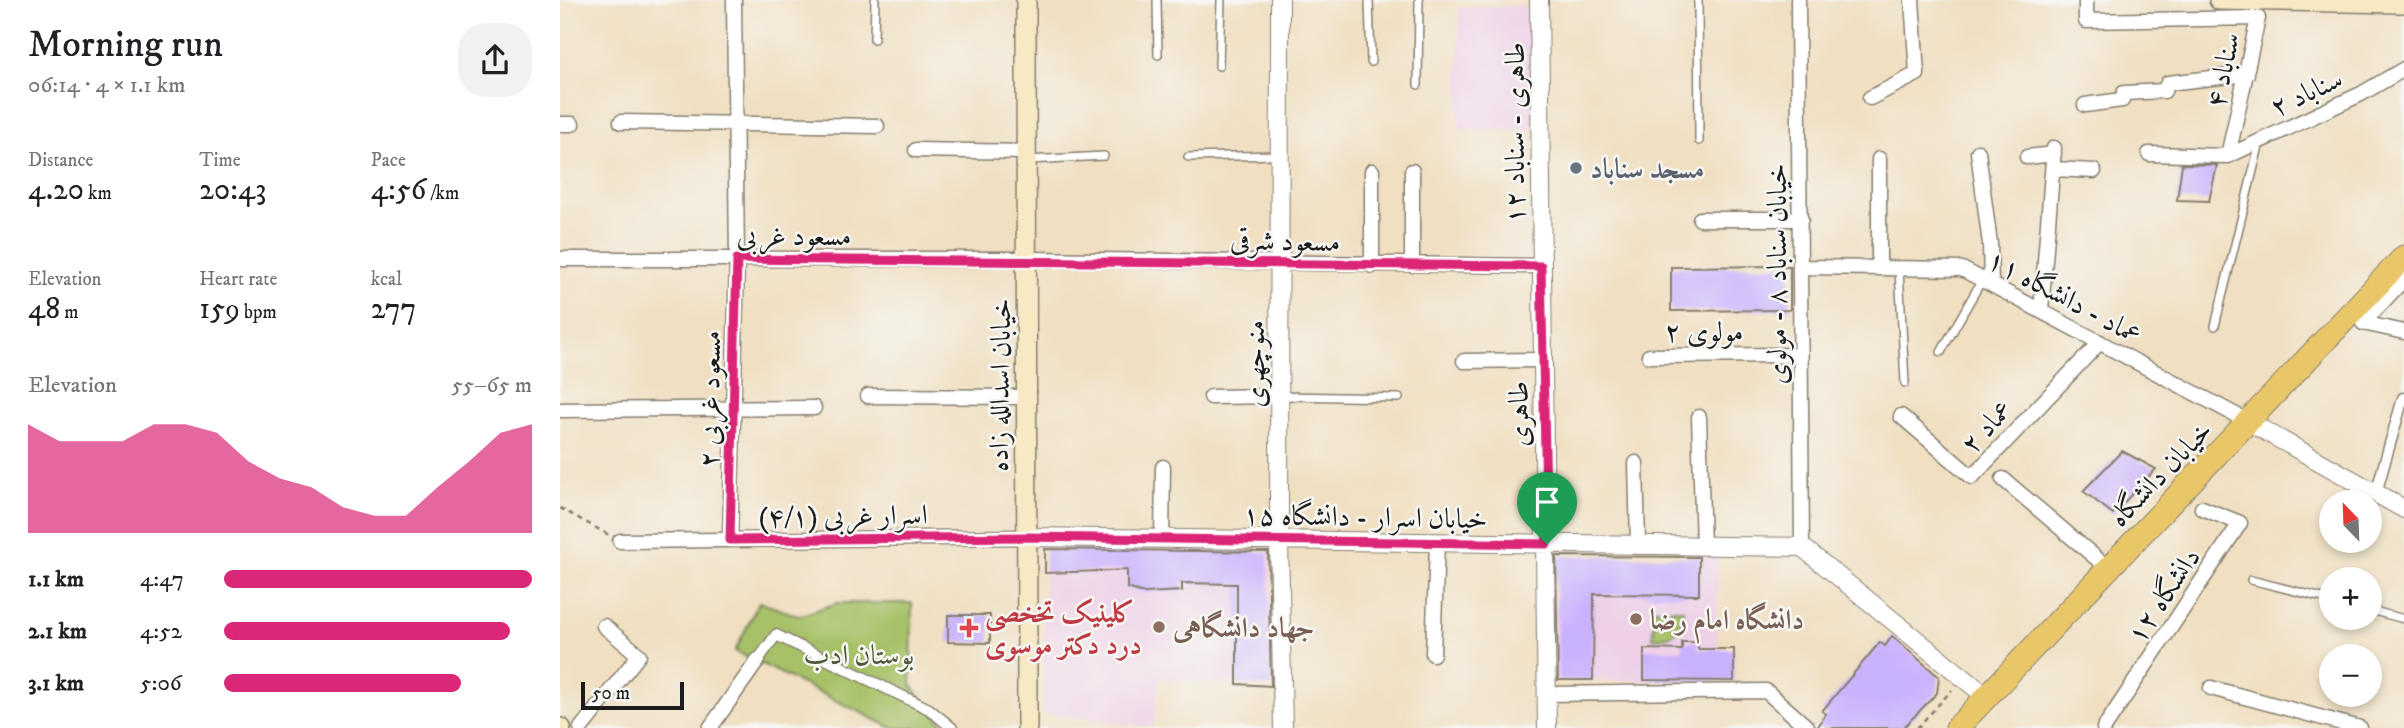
<!DOCTYPE html>
<meta charset="utf-8">
<style>
:root{--surface:#fff;--page:#f2f2f2;--text:#202124;--muted:#757577;--accent:#db2777}
body{margin:0;font-family:"IM FELL DW Pica",Amiri,serif;background:var(--page);color:var(--text);height:100vh;display:flex;flex-direction:column;font-size:26px;white-space:nowrap}
*{box-sizing:border-box;margin:0}
p{font-size:23px;color:var(--muted)}
.icon{flex:none;width:38px;height:38px;fill:none;stroke:currentColor;stroke-width:2;stroke-linecap:round;stroke-linejoin:round}
.map{position:relative;flex:1;overflow:hidden}
.details{display:flex;flex-direction:column;background:var(--surface);width:560px}
.details>*{flex:none}
.needle{width:46px;rotate:337deg}
.fabs{position:absolute;left:1759px;top:490px;display:grid;gap:14px}
.fabs a{display:grid;place-items:center;width:63px;height:63px;border-radius:50%;background:var(--surface);box-shadow:0 4px 10px #0003;font-size:35px}
.scale{position:absolute;left:21px;bottom:18px;width:103px;box-sizing:border-box;padding-left:7px;border:4px solid #1c1c1c;border-top:0;font-size:19px;line-height:24px;white-space:nowrap;color:#1c1c1c;-webkit-text-stroke:5px #f6f6f2;paint-order:stroke}
.pin{position:absolute;display:grid;place-items:center;width:60px;height:60px;color:#fff;margin:-72px -30px;border-radius:50% 50% 50% 0;rotate:-45deg;box-shadow:0 0 7px #0007}
.pin .icon{rotate:45deg}
.round{display:grid;place-items:center;flex:none;width:74px;height:74px;border-radius:28px;background:var(--page)}
.head{display:flex;align-items:center;justify-content:space-between;height:119px;padding:0 28px}
h1{font-size:38px;font-weight:600;line-height:52px}
.figures{display:grid;grid-template-columns:repeat(3,1fr);gap:10px;height:119px;padding:7px 28px}
.figures div{display:grid;align-content:center}
.figures b{font-size:30px;font-weight:600}
.figures small{font-size:19px;font-weight:400}
.figures p{font-size:19px}
.chart{height:196px;padding:14px 28px}
.chart p{display:flex;justify-content:space-between}
.chart svg{width:100%;height:126px;margin-top:7px;fill:var(--accent);opacity:.7}
ul{padding:0 28px;list-style:none;font-size:23px}
li{display:grid;grid-template-columns:112px 84px 1fr;align-items:center;height:52px}
li i{height:18px;border-radius:9px;background:var(--accent)}
main{display:flex;flex:1;min-height:0}
.map>svg:first-child{display:block}
</style>
<main>
<section class="details">
<div class="head"><div><h1>Morning run</h1><p>06:14 · 4 × 1.1 km</p></div><a class="round"><svg class="icon" aria-label="share" viewBox="0 0 24 24"><path d="M12 15V3M7 8l5-5 5 5M5 13v7h14v-7"/></svg></a></div>
<div class="figures">
<div><p>Distance</p><b>4.20<small> km</small></b></div>
<div><p>Time</p><b>20:43</b></div>
<div><p>Pace</p><b>4:56<small> /km</small></b></div>
</div>
<div class="figures">
<div><p>Elevation</p><b>48<small> m</small></b></div>
<div><p>Heart rate</p><b>159<small> bpm</small></b></div>
<div><p>kcal</p><b>277</b></div>
</div>
<div class="chart"><p><span>Elevation</span>55–65 m</p>
<svg viewBox="0 0 160 44" preserveAspectRatio="none"><path d="M0 44V6L10 12L20 12L30 12L40 6L50 6L60 9L70 19L80 25L90 28L100 35L110 38L120 38L130 28L140 19L150 9L160 6V44z"/></svg>
</div>
<ul>
<li><b>1.1 km</b>4:47<i style="width:100%"></i></li>
<li><b>2.1 km</b>4:52<i style="width:93%"></i></li>
<li><b>3.1 km</b>5:06<i style="width:77%"></i></li>
</ul>
</section>
<div class="map">
<svg width="1844" height="728" viewBox="0 0 1844 728">
<rect width="100%" height="100%" fill="#f6f6f2"/>
<filter id="ink" filterUnits="userSpaceOnUse"><feTurbulence type="fractalNoise" baseFrequency=".0143" numOctaves="2"/><feDisplacementMap in="SourceGraphic" scale="14" xChannelSelector="R" yChannelSelector="G"/><feConvolveMatrix kernelMatrix="1 2 1 2 8 2 1 2 1" color-interpolation-filters="sRGB"/></filter>
<filter id="wash" filterUnits="userSpaceOnUse"><feTurbulence type="fractalNoise" baseFrequency=".00686" numOctaves="4" result="noise"/><feDisplacementMap in="SourceGraphic" scale="28" xChannelSelector="R" yChannelSelector="G"/><feGaussianBlur stdDeviation="1.57" result="paint"/><feColorMatrix in="noise" values="0 0 0 0 0 0 0 0 0 0 0 0 0 0 0 0 0 1.4 0 .05"/><feComposite in="paint" operator="in"/></filter>
<g filter="url(#wash)">
<rect width="100%" height="100%" fill="#f0dfc1"/>
<path fill="#eed0e7" d="M974,6L975,129L899,130V7Z
M485,547L711,552L715,687L599,679L593,727L483,713Z
M995,556L1158,557L1157,648L1174,649V681L994,680Z"/>
<path fill="#a7c167" stroke="#626e42" stroke-width="2" d="M199,602L239,616L277,603H352L351,685L386,728H332L175,651Z
M1094,609H1123C1124,631 1115,637 1093,638Z"/>
<g id="blocks">
<path fill="#cab3fd" d="M1622,164L1657,165L1649,201L1617,200Z
M1230,266V310L1111,311V267Z
M1562,451L1596,469L1553,514L1523,491Z
M485,549L708,552L711,686L677,684V584L622,583V591L584,593L567,588V570L485,573Z
M996,556L1139,557V595L1034,594L1033,680H998Z
M388,615H430V643L388,642Z
M1332,636L1379,677L1377,693L1343,728H1257L1266,714L1262,711L1320,642L1325,646Z
M1122,642H1138V649H1174V681L1084,680V649L1122,650Z"/>
</g>
</g>
<g filter="url(#ink)">
<use href="#blocks" fill-opacity="0" stroke="#867e6e" stroke-width="2"/>
<g fill="none" stroke-linecap="round" stroke-linejoin="round">
<defs>
<path id="service" d="M597,0L598,55
M809,0L811,62
M1138,0L1139,141
M314,39L315,0
M659,66L661,0
M858,85L859,0
M628,157L720,155
M468,160L544,156
M1339,269L1345,383
M1655,326L1700,142
M1381,352L1422,280
M721,396L839,398
M1691,580L1771,600
M1810,610L1844,619"/>
<path id="pedestrian" d="M1816,493L1843,398
M198,660L216,635L369,709L392,728"/>
<path id="minor" d="M1238,0L1242,547
M1526,0V21L1698,18L1668,156
M1310,98L1357,74L1352,0
M1525,105L1562,100L1564,93L1604,91L1608,83L1687,74
M61,122L317,126
M0,124H12
M356,150L467,152
M1418,152L1430,244L1431,284
M1589,154L1668,156L1801,94L1844,69
M1467,157L1494,154
M1319,159V268
M1494,169L1534,171
M812,171V266
M1140,219H1241
M0,259H468L981,266
M852,265V171
M1241,267L1402,269L1689,422
M1844,279L1803,323L1844,332
M1481,311L1494,148
M1089,356L1240,355
M904,361L983,360
M308,396L466,397
M651,397L720,396
M0,410L254,408
M1341,416L1412,477L1540,342
M1139,417L1143,546
M1076,463L1078,544
M1443,479L1549,569
M170,540L177,259L174,0
M602,540L603,467
M60,541L465,537
M873,654L877,543
M1651,688L1800,728
M987,694L1206,691L1248,728
M21,728L79,655L44,626
M150,728L198,660
M1544,728L1680,523L1642,508"/>
<path id="tertiary" d="M720,0L719,541L723,728
M979,0L987,728
M1689,422L1844,509
M465,537L1242,547L1427,697"/>
<path id="secondary" d="M466,0L467,728
M1659,0L1844,3
M0,728H1"/>
<path id="primary" d="M1397,728L1844,257"/>
</defs>
<use href="#service" stroke="#867e6e" stroke-width="10"/>
<use href="#pedestrian" stroke="#867e6e" stroke-width="13"/>
<use href="#minor" stroke="#867e6e" stroke-width="17"/>
<use href="#tertiary" stroke="#867e6e" stroke-width="20"/>
<use href="#secondary" stroke="#867e6e" stroke-width="22"/>
<use href="#primary" stroke="#867e6e" stroke-width="25"/>
<path stroke="#867e6e" stroke-width="2.5" stroke-dasharray="5 5" stroke-linecap="butt" d="M0,508L49,535
M1357,728L1392,690"/>
<use href="#service" stroke="#fff" stroke-width="7"/>
<use href="#pedestrian" stroke="#fff" stroke-width="10"/>
<use href="#minor" stroke="#fff" stroke-width="14"/>
<use href="#tertiary" stroke="#fff" stroke-width="18"/>
<use href="#secondary" stroke="#f6e9c3" stroke-width="19"/>
<use href="#primary" stroke="#e9c769" stroke-width="23"/>
</g>
</g>
<g fill="none" stroke-linecap="round" stroke-linejoin="round" filter="url(#ink)">
<defs>
<path id="route" d="M177,259L981,266L987,544L465,537L170,540Z"/>
</defs>
<use href="#route" stroke="#fff" stroke-width="14"/>
<use href="#route" stroke="#db2777" stroke-width="9"/>
</g>
<circle fill="#6b7280" stroke="#f6f6f2" stroke-width="2.5" cx="1016" cy="168" r="7"/>
<g fill="#8d6e63" stroke="#f6f6f2" stroke-width="2.5">
<circle cx="1076" cy="619" r="7"/>
<circle cx="599" cy="627" r="7"/>
</g>
<path fill="#e0444e" stroke="#f6f6f2" stroke-width="2.5" d="M405.5 617.5h7v7h7v7h-7v7h-7v-7h-7v-7h7z"/>
<g text-anchor="middle" stroke-width="5" stroke-linejoin="round" paint-order="stroke">
<g font-size="28" fill="#1c1c1c" stroke="#f6f6f2">
<text transform="translate(1662 70) rotate(-78)" y="10">سناباد ۴</text>
<text transform="translate(1746 92) rotate(-25)" y="10">سناباد ۲</text>
<text transform="translate(954 133) rotate(-90)" y="10">طاهری - سناباد ۱۲</text>
<text x="234" y="245">مسعود غربی</text>
<text transform="translate(725 240) rotate(1)" y="10">مسعود شرقی</text>
<text transform="translate(1216 274) rotate(-90)" y="10">خیابان سناباد ۸ - مولوی</text>
<text transform="translate(1505 296) rotate(28)" y="10">عماد - دانشگاه ۱۱</text>
<text x="1144" y="341">مولوی ۲</text>
<text transform="translate(694 364) rotate(-90)" y="10">منوچهری</text>
<text transform="translate(439 385) rotate(-89)" y="10">خیابان اسدالله زاده</text>
<text transform="translate(149 399) rotate(-89)" y="10">مسعود غربی ۲</text>
<text transform="translate(958 414) rotate(-91)" y="10">طاهری</text>
<text transform="translate(1426 426) rotate(-47)" y="10">عماد ۲</text>
<text transform="translate(1600 473) rotate(-46)" y="10">خیابان دانشگاه</text>
<text transform="translate(283 515) rotate(-1)" y="10">اسرار غربی (۴/۱)</text>
<text transform="translate(805 516) rotate(1)" y="10">خیابان اسرار - دانشگاه ۱۵</text>
<text transform="translate(1603 595) rotate(-56)" y="10">دانشگاه ۱۲</text>
</g>
<g font-size="28" font-weight="bold" fill="#5b616d" stroke="#f6f6f2" text-anchor="start">
<text x="1030" y="178">مسجد سناباد</text>
</g>
<g font-size="28" font-weight="bold" fill="#be3a42" stroke="#f6f6f2" text-anchor="start">
<text x="425" y="622">کلینیک تخخصی<tspan x="425" dy="32">درد دکتر موسوی</tspan></text>
</g>
<g font-size="28" font-weight="bold" fill="#785e54" stroke="#f6f6f2" text-anchor="start">
<text x="1090" y="629">دانشگاه امام رضا</text>
<text x="613" y="637">جهاد دانشگاهی</text>
</g>
<g font-size="28" fill="#4d5636" stroke="#f6f6f2">
<text x="299" y="664">بوستان ادب</text>
</g>
</g>
</svg>
<div class="fabs">
<a><svg class="needle" viewBox="-14 -14 28 28"><path d="M0-13l5 13h-10z" fill="#e53935"/><path d="M0 13l5-13h-10z" fill="#757577"/></svg></a>
<a>+</a>
<a>−</a>
</div>
<div class="scale">50 m</div>
<div class="pin" style="left:987px;top:544px;background:#1e9e55"><svg class="icon" aria-label="arrive" viewBox="0 0 24 24"><path d="M6 21V4h12l-3 4 3 4H6"/></svg></div>
</div>
</main>
